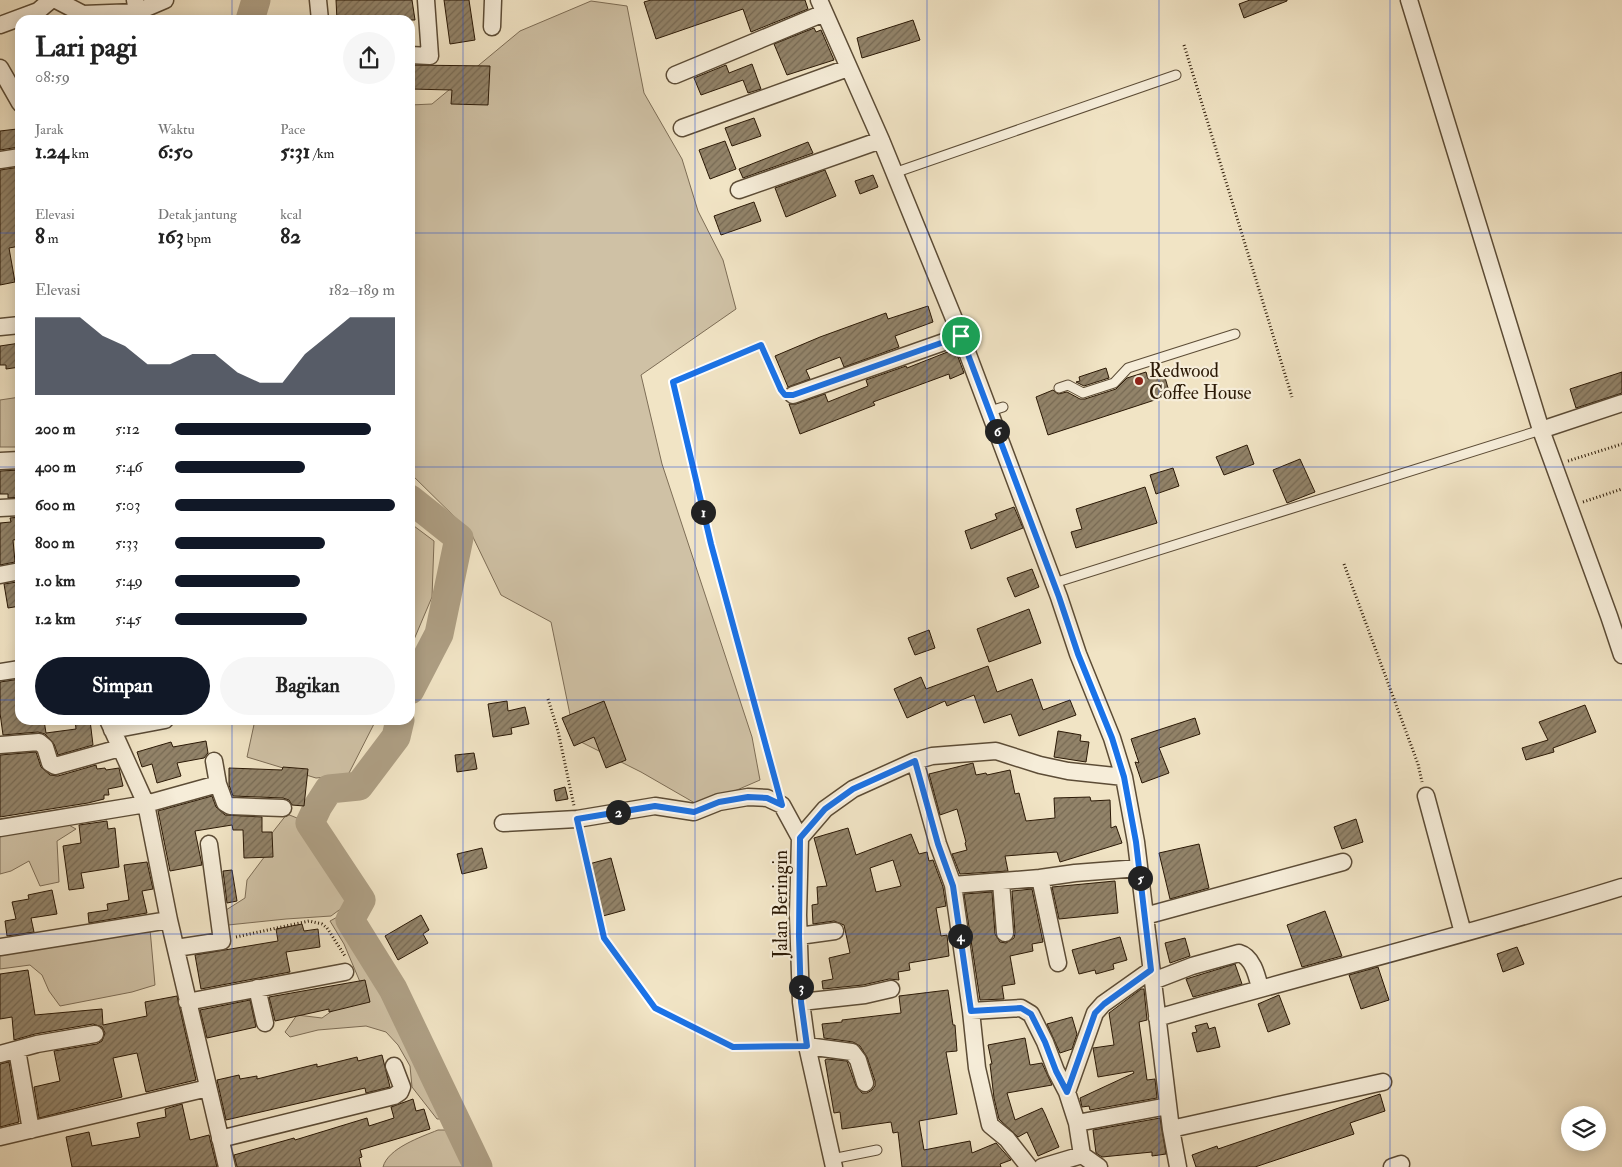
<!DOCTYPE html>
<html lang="id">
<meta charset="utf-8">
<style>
:root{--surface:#fff;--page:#f6f6f6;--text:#222;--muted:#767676;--accent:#111827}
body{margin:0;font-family:"IM FELL Double Pica",serif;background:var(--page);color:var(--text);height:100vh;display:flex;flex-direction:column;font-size:19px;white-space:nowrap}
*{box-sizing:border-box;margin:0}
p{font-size:16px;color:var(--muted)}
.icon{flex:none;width:28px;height:28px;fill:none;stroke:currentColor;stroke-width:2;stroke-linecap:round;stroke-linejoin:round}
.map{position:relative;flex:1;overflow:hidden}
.sheet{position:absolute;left:15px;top:15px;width:400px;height:710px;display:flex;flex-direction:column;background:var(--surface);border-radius:15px;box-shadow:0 2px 12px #0003}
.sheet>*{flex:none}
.tools{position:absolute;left:1561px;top:1106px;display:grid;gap:10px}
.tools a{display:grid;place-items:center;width:45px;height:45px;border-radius:50%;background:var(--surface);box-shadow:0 2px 12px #0003;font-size:25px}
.pin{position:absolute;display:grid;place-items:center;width:42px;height:42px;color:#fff;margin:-21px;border:2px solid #fff;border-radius:50%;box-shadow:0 1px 5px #0007}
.km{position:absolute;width:25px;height:25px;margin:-12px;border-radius:50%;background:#222;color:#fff;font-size:14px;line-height:25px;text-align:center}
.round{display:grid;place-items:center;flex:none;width:52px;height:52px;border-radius:26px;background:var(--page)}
.overview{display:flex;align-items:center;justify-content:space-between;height:85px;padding:0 20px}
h1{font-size:28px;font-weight:700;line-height:38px}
.stats{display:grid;grid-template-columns:repeat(3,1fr);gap:8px;height:85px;padding:5px 20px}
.stats div{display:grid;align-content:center}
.stats b{font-size:21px;font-weight:700}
.stats small{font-size:14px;font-weight:400}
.stats p{font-size:14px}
.chart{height:140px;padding:10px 20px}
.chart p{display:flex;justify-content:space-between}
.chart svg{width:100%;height:90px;margin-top:5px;fill:var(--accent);opacity:.7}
.cta{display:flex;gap:10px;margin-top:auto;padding:10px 20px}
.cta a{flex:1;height:58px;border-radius:30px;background:var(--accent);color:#fff;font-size:20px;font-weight:700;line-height:58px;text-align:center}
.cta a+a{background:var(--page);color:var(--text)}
ul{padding:0 20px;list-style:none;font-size:16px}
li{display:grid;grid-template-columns:80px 60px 1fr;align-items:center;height:38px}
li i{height:12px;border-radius:6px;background:var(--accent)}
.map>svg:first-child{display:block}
</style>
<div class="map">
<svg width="1622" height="1167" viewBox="0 0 1622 1167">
<defs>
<pattern id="building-hatch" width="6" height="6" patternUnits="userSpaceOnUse" patternTransform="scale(1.25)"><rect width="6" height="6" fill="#928369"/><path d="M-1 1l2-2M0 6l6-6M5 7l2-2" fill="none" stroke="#776a54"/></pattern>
</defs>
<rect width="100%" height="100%" fill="#f1e4c5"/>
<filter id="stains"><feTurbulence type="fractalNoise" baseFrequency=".004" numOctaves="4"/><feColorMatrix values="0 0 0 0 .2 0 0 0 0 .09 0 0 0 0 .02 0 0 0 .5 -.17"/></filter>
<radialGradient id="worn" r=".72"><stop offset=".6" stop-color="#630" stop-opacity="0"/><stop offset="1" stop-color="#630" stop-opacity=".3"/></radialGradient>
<path fill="#cfc1a5" stroke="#7d6d56" d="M591,1L627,6L644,93L682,159L698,211L723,260L736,309L641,375L662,464L752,737L760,780L700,806L641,772L575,739L551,622L501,595L471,533L410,473V105L432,104L520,31Z
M20,397V447H0V400Z
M410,523L434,541L432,597L410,649Z
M255,720H376L348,775L316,778L247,757Z
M287,814L297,818L313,844L330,866L350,902L331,916L286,919L228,925L226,910L245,898L247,880L265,856L272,833Z
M65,823L76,829L57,841L59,882L40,886L29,861L11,871L0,874V836L42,830Z
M341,915L385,989L447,1119H437L412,1087L410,1066L398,1045L386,1032L366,1026L318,1030L290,1037L285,1032L297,1015L322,1018L363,989L344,944L330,921Z
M150,929L155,985L132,992L60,1006L49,991L42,975L30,965L0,969V950Z
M438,1130H450L464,1152L470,1167H383C388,1148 421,1137 438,1130Z"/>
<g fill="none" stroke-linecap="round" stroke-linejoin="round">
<path stroke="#ae9f84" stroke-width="29" d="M250,20L256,0
M410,499L459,538L439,634L410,690
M400,720L396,737L359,786L329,789L318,806L310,823L361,900L350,920L393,989L478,1167"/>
</g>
<path fill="url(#building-hatch)" stroke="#2b1906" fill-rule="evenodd" d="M336,0H412L415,20H337Z
M444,0H469L475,40L450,44Z
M651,0H805L808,9L751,32L743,9L656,39L644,2Z
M1250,0H1287V1L1244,18L1239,4Z
M913,20L920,40L862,58L857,38Z
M814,28L816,32L821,30L834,60L787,75L774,44Z
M752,64L761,89L748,93L743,80L701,95L694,78L726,65L729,73Z
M410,65L490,66L488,105L451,104L452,90L410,89Z
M754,118L761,136L732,146L725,128Z
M17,129L19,147L0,150V131Z
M725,141L736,169L710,179L699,150Z
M808,142L813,153L743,178L739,169Z
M20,167V246L9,248L15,282L0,285V170Z
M825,170L836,196L786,217L775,188Z
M873,175L878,187L860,194L855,181Z
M754,202L761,221L721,235L714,216Z
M928,306L933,322L895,336L899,347L844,367L840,357L806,370L810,379L788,387L775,356L820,337L886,313L888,319Z
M20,343V367L6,369V365H0V346Z
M955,349L964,373L950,379L949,374L873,402L875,405L800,434L789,404H796L825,394L828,402L868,386L866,380L906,366L907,368Z
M1106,368L1109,378L1084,386L1076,382L1080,381L1079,377Z
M1146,372L1148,379L1164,374L1170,395L1048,435L1036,397L1053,390L1058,394L1067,392L1080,399H1085L1116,389L1127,378Z
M1622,372V393L1576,408L1570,389Z
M1247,445L1254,464L1224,475L1216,457Z
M1300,459L1315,492L1287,503L1273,470Z
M1173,468L1179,486L1156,494L1150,475Z
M20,470V497L8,498V494H0V471Z
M1145,487L1157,523L1076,548L1071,532L1082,529L1076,509Z
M1014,507L1023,528L971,549L965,531L997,519L995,514Z
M20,517V539L13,540L15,562L0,565V523L11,522L10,518Z
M1032,569L1039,587L1015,597L1007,578Z
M17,582L18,587H20V606L8,608L4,584Z
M1029,609L1041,643L989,662L977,629Z
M929,630L935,648L915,655L908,638Z
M988,666L997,692L1032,679L1043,710L1070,700L1076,715L1019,736L1011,714L984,723L974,695L947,706L945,701L907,718L894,689L921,677L926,689Z
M20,679V720H44L46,733L76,729L75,720H90L93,745L58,755L54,744L45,734L38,732L3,735L0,713V682Z
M507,701L508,711L525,707L529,724L511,728L512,734L493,737L488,704Z
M604,701L626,760L606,768L594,737L574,746L562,718Z
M1585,705L1596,732L1553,748L1554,752L1526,760L1522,748L1548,740L1539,722Z
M1195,718L1200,734L1159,748L1169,773L1142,783L1135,762L1139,763L1131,739Z
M1058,731L1081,735L1080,741L1089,742L1086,762L1054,757Z
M206,741L208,753L204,758L177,763L181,776L157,783L152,764L142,767L137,752L171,742L173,747Z
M36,752L41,767L50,775L58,776L96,765L97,769L105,768L106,770L119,768L123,786L108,789L109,795H104V799L88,803L0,817V755Z
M474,753L477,769L457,772L455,755Z
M973,763L976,775L986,773L987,775L1010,770L1015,794L1019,793L1026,821L1055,818L1054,798L1090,797L1091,801L1110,800L1111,828L1116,826L1122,843L1060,862L1057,852L1005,856L1008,871L960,874L952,854L967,850L965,843L966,842L957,809L940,815L929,774Z
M283,767L308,769L304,806L292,805L289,800L283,798L233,796L229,785V768L282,770Z
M565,787L568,799L556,801L554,790Z
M212,796L216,807L225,815L262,817V832H272L273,857L244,858L243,830H233L232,825L195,831L202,865L170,871L158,811Z
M1356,819L1363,842L1342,849L1334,827Z
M107,821L108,829L115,828L119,867L81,873L84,888L69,890L63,846L81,843L79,825Z
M848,828L856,855L911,834L919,854L927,852L929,861L933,860L943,887L946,906L936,908L941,936L947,935L949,956L909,963L910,970L898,972L899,980L889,979L863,985L823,989L822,981L833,979L829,958L850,953L844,925L834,921L813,924L812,905L818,904L817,887L827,886L814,838ZM893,860L901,886L876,892L870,868Z
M1199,844L1209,888L1170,899L1159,853Z
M482,848L487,868L462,874L457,854Z
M611,858L625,910L603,916L589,864Z
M147,862L153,889L142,891L147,913L89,923L88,913L108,910L107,904L129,900L124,865Z
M232,870L237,901L227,903L223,871Z
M1115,881L1118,913L1059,919L1052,887Z
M1032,889L1043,942L1032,944L1033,951L1010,956L1015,984L1002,986L1004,999L980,1000L964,894L992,892L995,934L1000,942L1006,943L1014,938L1015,933L1012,891Z
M52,890L57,914L31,918L34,932L7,936L5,921L16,919L12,902L29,899L28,895Z
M1325,911L1342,956L1302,967L1287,925Z
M421,915L429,930L423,934L428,943L398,960L385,936Z
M302,924L304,931L318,929L320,947L286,952L290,972L201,989L195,955L278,941L276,929Z
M1120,937L1127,960L1113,964L1114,969L1096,974L1095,970L1079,974L1072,950Z
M1185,938L1190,956L1170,963L1165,943Z
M1517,947L1524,964L1503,972L1497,954Z
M1235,964L1242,984L1193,997L1186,979Z
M1378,967L1389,1000L1361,1009L1349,975Z
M28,970L35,1015L102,1009L103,1025L147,1016L145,1002L177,996L196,1080L146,1092L137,1053L113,1058L122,1097L39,1118L34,1087L60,1081L54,1051L97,1044L102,1041L105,1033L102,1027L93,1024L35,1034L14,1040L12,1017L0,1019V974Z
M365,980L370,1002L329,1012V1009L275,1021L269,997Z
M1141,989H1144L1147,1020L1139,1022L1147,1080L1155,1079L1157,1098L1090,1110L1089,1106L1082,1107L1080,1098L1134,1073L1133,1071L1098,1077L1093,1048L1114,1045L1109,1013Z
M948,990L953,1025H955L957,1051L946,1052L957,1114L919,1121L924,1150L970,1141L972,1153L996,1143L1011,1160L1000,1164L1001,1167H902L898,1132L893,1133L891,1122L842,1129L840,1112L834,1113L825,1060L827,1059L847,1061L856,1086L862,1093H867L872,1090L875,1086V1081L867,1057L860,1046L853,1042L824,1038L822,1024L842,1022V1020L901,1013L899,996Z
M1279,995L1290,1024L1268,1032L1258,1004Z
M250,1000L256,1027L207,1038L200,1010Z
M1072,1017L1077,1034L1072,1049L1060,1053L1047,1024Z
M1207,1023L1209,1029L1215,1027L1220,1047L1197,1052L1192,1033L1197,1032L1195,1026Z
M1025,1038L1030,1065L1042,1063L1052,1085L1007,1093L1015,1120L1042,1108L1045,1114L1059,1147L1038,1156L1027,1132L1018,1137L999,1119L994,1098L990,1064H992L988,1045Z
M382,1055L390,1087L366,1093L365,1088L226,1120L217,1080L239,1075L240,1079L257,1076V1079L317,1064V1067L357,1057L358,1061Z
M9,1062L19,1122L0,1127V1064Z
M1380,1094L1385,1111L1350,1123L1354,1134L1255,1167H1196L1192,1155L1217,1146L1218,1149Z
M413,1099L416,1111L424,1109L430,1129L360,1150L362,1157L359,1158L361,1167H237L234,1155L294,1138L295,1140L367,1118L369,1126L394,1118L391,1107Z
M182,1104L190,1140L209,1135L217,1167H72L66,1137L89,1132L92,1146L140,1137L137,1123L166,1117L165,1109Z
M1160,1118L1166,1154L1152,1156V1152L1102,1157L1096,1153L1093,1130Z"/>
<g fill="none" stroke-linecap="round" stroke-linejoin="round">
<defs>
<path id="service" d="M894,173L1176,75
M1059,388L1068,385L1083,393L1114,383L1128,368L1235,334
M990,411L1003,407
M1054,583L1541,430
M832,1159L877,1150"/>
<path id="minor" d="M56,0L83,14L137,12L135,0
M318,0L320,20
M819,0L881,140L961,336L1059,597L1078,654L1112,738L1124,777L1136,842L1171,1129L1178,1167
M1409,0L1541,430L1609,616L1622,655
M137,12L165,0
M0,25L38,11L51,0
M492,27L493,0
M410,55L430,56L426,0
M0,68L20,103
M675,75L824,13
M682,128L848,68
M0,160L20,157
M739,190L881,140
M0,327L20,325
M793,395L961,336
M1541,430L1622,403
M0,461L20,460
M0,508L20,507
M0,575L20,571
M0,672L20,669
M108,720L146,804L169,920L227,1167
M112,730L165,720
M0,745L39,742L45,747L50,763L55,766L120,748
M915,761L938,844L953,885L971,1011L977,1068L990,1125L1007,1139L1029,1167
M218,784L225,803L230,806L283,808
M1426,796L1463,933
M503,823L577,819L655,806L694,812L719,802L748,797L767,798L782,805L800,838
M0,828L146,804L218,784L214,761
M1001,882L1005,933
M953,885L1040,878
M1145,916L1343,862
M799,936L835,931
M0,947L169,920
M176,948L222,941L209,844
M1058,963L1040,878L1075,873L1139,868
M1153,981L1192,966L1239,953C1253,957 1257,976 1260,988
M257,988L265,1023
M187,1002L345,972
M801,1002L865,995L891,989
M971,1011L1021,1008L1031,1014L1045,1042L1056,1071L1067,1092
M1157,1018C1312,973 1468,935 1622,887
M807,1046L852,1052L858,1060L865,1083
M17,1050L31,1130
M0,1054L37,1044L95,1034
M1077,1123L1168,1106
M1171,1129L1383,1082
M0,1137L208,1088
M220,1139L394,1096L400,1092L402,1087L394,1066
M1082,1155L1099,1167
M834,1167L807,1046L801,1002L798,915L800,838L825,809L853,789L915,761L932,756L996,751L1040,765L1068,771L1124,777
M1042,1167L1082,1155L1077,1123L1067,1092L1095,1013L1103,1004L1151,970
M1392,1167L1401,1164"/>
</defs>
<use href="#service" stroke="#5c4c36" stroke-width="11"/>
<use href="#minor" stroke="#5c4c36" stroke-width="19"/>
<path stroke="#2b1906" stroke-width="3" stroke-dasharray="1 2.5" stroke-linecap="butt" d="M1184,45L1292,397
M1568,461L1622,444
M1583,502L1622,489
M1344,564L1418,764L1422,782
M548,699L558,731L574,806
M777,786L711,544L673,381L761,345L780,389
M581,834L604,938L655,1008L733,1047L794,1046
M236,937L309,921L322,924L327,928L345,956"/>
<use href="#service" stroke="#f6edd9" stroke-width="9"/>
<use href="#minor" stroke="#f6edd9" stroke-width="16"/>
</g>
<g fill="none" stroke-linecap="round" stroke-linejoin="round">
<defs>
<path id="route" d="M961,336L1059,597L1078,654L1112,738L1124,777L1136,842L1151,970L1104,1004L1095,1013L1067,1092L1056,1071L1045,1042L1031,1014L1021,1008L971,1011L953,886L938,844L915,761L853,789L825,809L800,838L799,936L801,1002L807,1046L733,1047L655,1008L604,938L577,819L655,806L694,812L719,802L748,797L767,798L782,805L711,544L673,382L761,345L781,390L785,395H793Z"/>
</defs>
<use href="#route" stroke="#fff" stroke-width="10"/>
<use href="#route" stroke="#1a73e8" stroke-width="6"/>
</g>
<path fill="none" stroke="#1d4ed8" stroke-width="1" stroke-opacity="0.55" d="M232,0V20M463,0V1167M695,0V1167M927,0V1167M1159,0V1167M1390,0V1167M0,233H20M410,233H1622M0,467H20M410,467H1622M0,700H20M410,700H1622M232,720V1167M0,934H1622"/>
<circle fill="#8f2418" stroke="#f6edd9" stroke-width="2" cx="1139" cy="381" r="5"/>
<g text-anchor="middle" stroke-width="4.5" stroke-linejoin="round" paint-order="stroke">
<g font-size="19" fill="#2b1906" stroke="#f6edd9" text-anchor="start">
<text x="1149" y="377">Redwood<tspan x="1149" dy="22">Coffee House</tspan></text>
</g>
<g font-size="19" fill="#2b1906" stroke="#f6edd9">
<text transform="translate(780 904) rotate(-90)" y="7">Jalan Beringin</text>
</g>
</g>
<rect width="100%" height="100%" filter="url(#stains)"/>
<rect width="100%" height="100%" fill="url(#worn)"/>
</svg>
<div class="tools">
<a><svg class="icon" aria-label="layers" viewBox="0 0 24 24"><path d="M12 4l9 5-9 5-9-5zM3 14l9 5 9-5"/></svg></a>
</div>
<div class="pin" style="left:961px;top:336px;background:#1e9e55"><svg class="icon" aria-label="arrive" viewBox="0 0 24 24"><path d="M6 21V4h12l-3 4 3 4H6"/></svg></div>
<b class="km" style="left:703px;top:512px">1</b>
<b class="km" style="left:618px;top:812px">2</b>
<b class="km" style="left:801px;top:987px">3</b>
<b class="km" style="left:960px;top:936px">4</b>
<b class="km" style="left:1140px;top:878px">5</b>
<b class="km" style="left:997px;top:431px">6</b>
<section class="sheet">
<div class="overview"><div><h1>Lari pagi</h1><p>08:59</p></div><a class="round"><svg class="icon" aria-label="share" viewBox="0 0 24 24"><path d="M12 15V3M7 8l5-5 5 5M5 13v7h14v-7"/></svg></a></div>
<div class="stats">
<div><p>Jarak</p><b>1.24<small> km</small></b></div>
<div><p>Waktu</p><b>6:50</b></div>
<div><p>Pace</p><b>5:31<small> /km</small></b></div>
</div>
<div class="stats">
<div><p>Elevasi</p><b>8<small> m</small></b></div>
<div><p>Detak jantung</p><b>163<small> bpm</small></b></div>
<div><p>kcal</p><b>82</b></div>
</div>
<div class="chart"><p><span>Elevasi</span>182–189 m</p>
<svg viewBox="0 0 160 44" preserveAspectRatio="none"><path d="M0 44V6L10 6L20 6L30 15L40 20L50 29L60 29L70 24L80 24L90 33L100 38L110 38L120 24L130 15L140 6L150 6L160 6V44z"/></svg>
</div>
<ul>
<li><b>200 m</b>5:12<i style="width:89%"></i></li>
<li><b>400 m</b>5:46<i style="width:59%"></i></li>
<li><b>600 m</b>5:03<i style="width:100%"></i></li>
<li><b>800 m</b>5:33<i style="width:68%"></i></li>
<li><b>1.0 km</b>5:49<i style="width:57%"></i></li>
<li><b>1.2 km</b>5:45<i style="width:60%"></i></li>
</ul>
<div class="cta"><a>Simpan</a><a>Bagikan</a></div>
</section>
</div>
